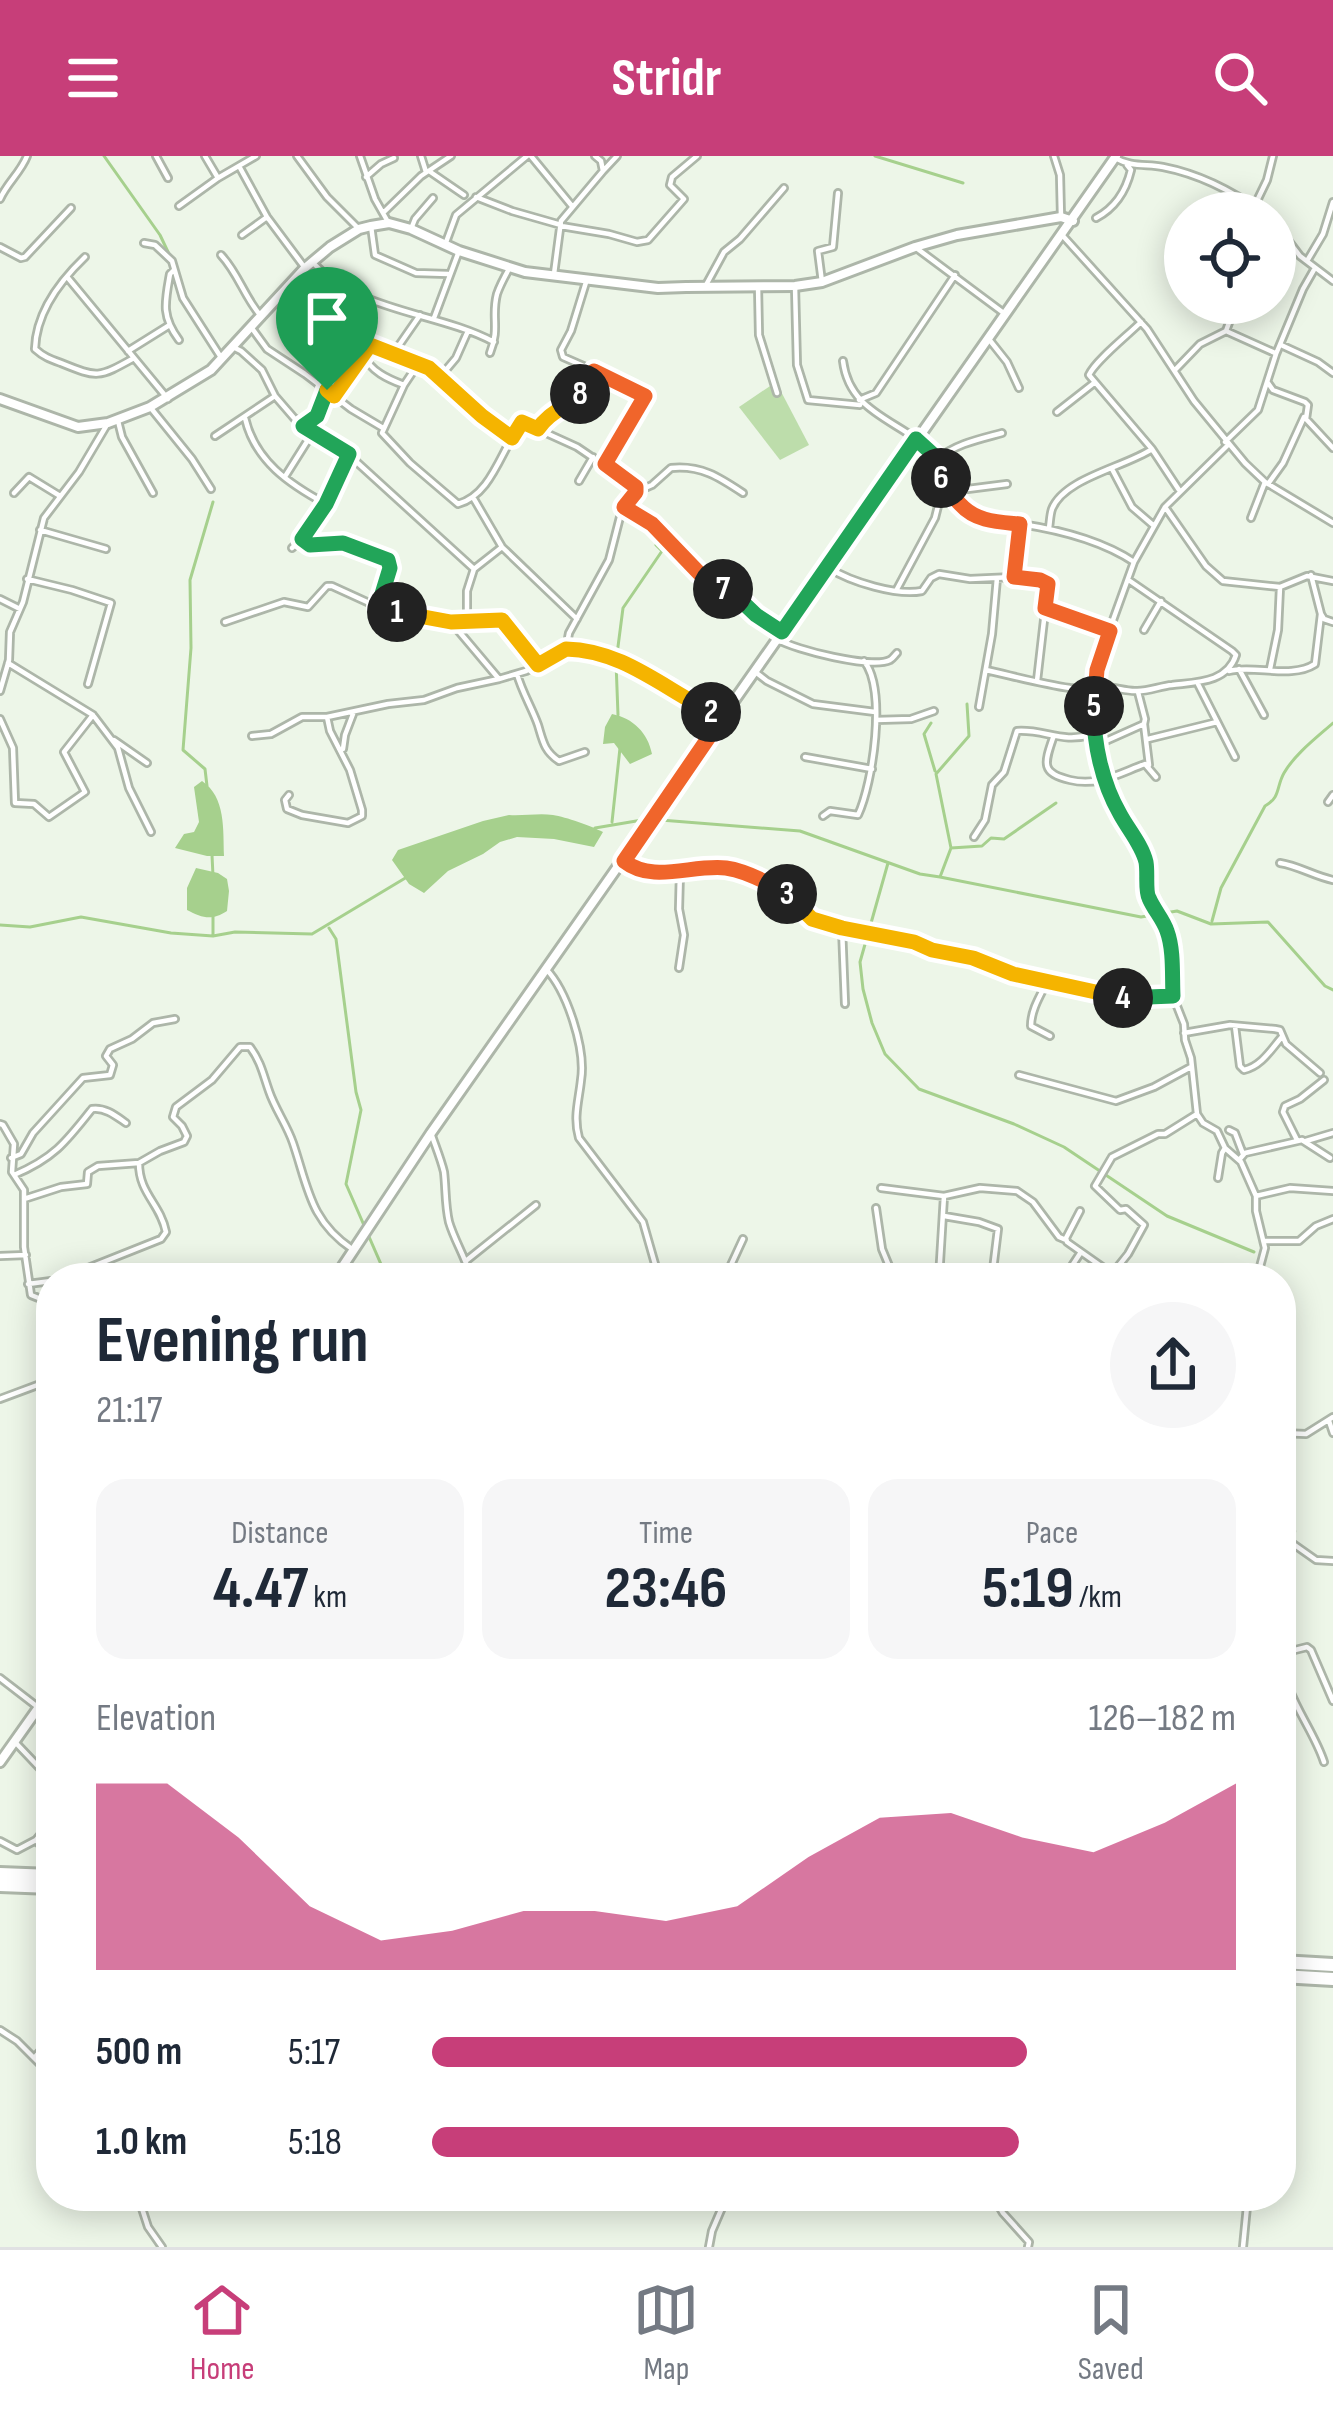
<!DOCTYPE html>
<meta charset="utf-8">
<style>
:root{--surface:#fff;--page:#f6f6f7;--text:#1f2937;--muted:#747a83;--line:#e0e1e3;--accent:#c73e79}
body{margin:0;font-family:"Sofia Sans Condensed",sans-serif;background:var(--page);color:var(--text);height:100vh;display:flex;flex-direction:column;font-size:45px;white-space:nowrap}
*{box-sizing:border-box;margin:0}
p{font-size:39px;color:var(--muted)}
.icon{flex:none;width:66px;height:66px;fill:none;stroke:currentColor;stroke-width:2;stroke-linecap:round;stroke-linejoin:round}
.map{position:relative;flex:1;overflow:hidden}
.side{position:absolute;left:36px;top:1107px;width:1260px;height:948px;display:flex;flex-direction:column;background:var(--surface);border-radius:48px;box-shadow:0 6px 30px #0003}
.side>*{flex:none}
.buttons{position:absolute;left:1164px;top:36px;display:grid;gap:24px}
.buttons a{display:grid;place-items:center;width:132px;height:132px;border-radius:50%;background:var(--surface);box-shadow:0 6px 30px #0003;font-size:60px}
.pin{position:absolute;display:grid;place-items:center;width:102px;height:102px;color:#fff;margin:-123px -51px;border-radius:50% 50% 50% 0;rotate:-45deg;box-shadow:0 0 12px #0007}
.pin .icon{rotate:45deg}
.km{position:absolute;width:60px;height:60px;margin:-30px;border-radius:50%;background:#222;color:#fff;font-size:33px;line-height:60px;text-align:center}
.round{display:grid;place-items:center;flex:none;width:126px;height:126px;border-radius:63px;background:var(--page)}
.headline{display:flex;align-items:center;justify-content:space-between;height:204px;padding:0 60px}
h1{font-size:66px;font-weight:700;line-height:90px}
.stats{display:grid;grid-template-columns:repeat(3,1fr);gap:18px;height:204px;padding:12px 60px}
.stats div{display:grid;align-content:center;border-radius:30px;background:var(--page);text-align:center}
.stats b{font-size:60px;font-weight:700}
.stats small{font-size:33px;font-weight:400}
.stats p{font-size:33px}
.chart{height:336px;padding:24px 60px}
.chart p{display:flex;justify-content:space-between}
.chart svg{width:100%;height:216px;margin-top:12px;fill:var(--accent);opacity:.7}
ul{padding:0 60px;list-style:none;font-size:39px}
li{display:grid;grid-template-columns:192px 144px 1fr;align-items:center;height:90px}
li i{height:30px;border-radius:15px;background:var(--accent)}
header{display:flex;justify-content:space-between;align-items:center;height:156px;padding:0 60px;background:var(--accent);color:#fff;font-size:54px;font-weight:700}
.dock{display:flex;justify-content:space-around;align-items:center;height:168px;border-top:3px solid var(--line);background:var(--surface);font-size:33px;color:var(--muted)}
.dock a{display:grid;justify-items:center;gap:6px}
.dock .active{color:var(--accent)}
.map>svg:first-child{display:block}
</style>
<header><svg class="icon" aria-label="menu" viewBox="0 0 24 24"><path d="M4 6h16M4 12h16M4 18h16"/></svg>Stridr<svg class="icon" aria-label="search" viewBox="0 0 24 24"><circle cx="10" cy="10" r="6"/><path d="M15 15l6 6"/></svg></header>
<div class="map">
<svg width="1333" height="2091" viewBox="0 0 1333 2091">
<rect width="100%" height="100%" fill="#edf6e8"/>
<path fill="#bdddab" d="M776,226L809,289L780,304L739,251Z"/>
<path fill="#a6d08d" d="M612,558C633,562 648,577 652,598L630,608L614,587L603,588L605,571Z
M202,625C226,641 223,674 224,700H207L175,692L184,678L194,676L199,666L194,631Z
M509,659C523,660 539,657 553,659C566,661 591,670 603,676L594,691L554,683L517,681L500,686L483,698L448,715L424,737L409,728L392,704L398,694L483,665Z
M196,712L218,717L227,723L229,735L227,755C212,765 202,762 187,754V732Z"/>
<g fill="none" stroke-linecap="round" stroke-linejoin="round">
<path stroke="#a6d08d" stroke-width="3" d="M104,0L160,79L169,98
M875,0L963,27
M618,559L616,506L623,452L662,395L656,389
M931,567L924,578L935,615
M207,630L205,613L183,594L191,492L190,424L213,346
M612,666L620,592
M595,672L648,663L800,675L920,718L940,721L1141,761L1177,755L1211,768L1268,766L1325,830L1333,834
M951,692L982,690L991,682L1004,683L1056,647
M212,699L213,720
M888,707L860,806L863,833L872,867L885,898L919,933L1014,968L1064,991L1167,1060L1254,1096
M940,721L951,692L936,618L969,580L967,548
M213,759V780
M1212,765L1221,732L1265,650C1281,641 1276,631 1284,617C1295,598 1316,582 1333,567
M0,769L30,771L81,761L171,777L213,780L235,776L312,778L407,721
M329,772L336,783L356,936L361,954L346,1028L387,1122"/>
<defs>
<path id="street" d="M156,0L168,22
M205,0L218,22L256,0
M297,0L327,41L359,73
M360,0L375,43L388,66
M421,0L426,16
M531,0L572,50
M1054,0L1060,19L1061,61
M1115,2C1131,11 1146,8 1163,11C1199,18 1234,36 1263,57
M239,10L267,61L305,112
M429,15L464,39
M603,15L617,0
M366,21L381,8L394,2
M476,41L512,55L561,69
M0,43C7,27 21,16 27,0
M179,50L218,22
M1254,51L1267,24L1273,0
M383,57L421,20L451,0
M1096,62C1115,52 1126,35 1131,14L1127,9
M1275,67L1300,100L1333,125
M371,70L375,99L416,117L448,118
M561,70L609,78L637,86L648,84L684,43L670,29L672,21L697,0
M411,73L415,63L433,42
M242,79L267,61
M1063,80L1147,173L1194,245L1245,307L1265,326L1333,367
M144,87L155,89L172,105L183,142L222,203
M445,89L456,59L527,0
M0,91L21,102L25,101L71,52
M915,91L1005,158
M221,99C238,117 244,140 260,159
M85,101C61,124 36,157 35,193C44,201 50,203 61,207C98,222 98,222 134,202
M1307,105L1323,78L1333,46
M312,106C360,157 435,155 494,186
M174,114L170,118C165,146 161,160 179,184
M554,118L561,65L603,15L601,5L595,0
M68,122L168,243
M587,123L571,175L561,194L563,201L618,225L645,240L605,308
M822,126L818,95L833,91L838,37
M706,129L724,96L740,83L784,32
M758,130L759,179L777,237
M795,130L797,209L808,244L860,249
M282,136L300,153L328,168L371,189L429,212L481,260L511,282
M434,162L459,95
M1141,166C1128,179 1095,205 1089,219L1152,293L1179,334
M328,168L353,136
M251,171L267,193L305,218L351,253L383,272
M1226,175L1275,197
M988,182L1007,206L1019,232
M1281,189L1318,206L1333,217
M233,191L241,195L262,214L275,240L294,262L349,299L474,413
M305,193L323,166
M128,195L168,170
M490,197C500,172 491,161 497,138C500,129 505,120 510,111
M393,198L420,159
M364,199C370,215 388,223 404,229
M843,205C850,261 905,264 936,301C943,310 938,308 941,318C945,334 968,358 984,364C996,367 1009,367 1021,368C1060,374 1101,384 1134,406
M418,208L404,229L382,277L410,307L458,348C492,339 501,293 522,266L577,291L636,331V336L620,361L609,404L569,477L566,493
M1175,214L1200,188L1226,175L1236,147
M440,221L456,202L468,175
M1268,227L1273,234L1305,246L1308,249L1306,263L1333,292
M334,240L370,191
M859,244L876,237L955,119
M150,251L192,303L211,333
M1057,256L1094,227
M245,262C255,305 289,328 326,348
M118,265L122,281L153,337
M303,270L317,260L326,237
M539,273L543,265L577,242L594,215
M215,280L275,240
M1225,286L1258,254L1276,198L1303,133L1315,112
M1228,289L1165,351L1134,406L1100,500L1094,534L1093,578L1106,624L1122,662L1128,667L1146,705L1149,725L1147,740L1169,779L1173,840L1184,868L1185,884L1191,902L1197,958L1203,967L1217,975L1225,992L1241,1006L1256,1040V1055L1265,1092L1257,1122
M938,303C955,288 980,283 1002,277
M1112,313L1132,351L1153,369
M286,319L313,276
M579,325L593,301
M1268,328L1283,307L1304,261
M636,336L652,329L671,312C701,309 719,321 743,337
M14,337L29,321L60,340
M474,343L502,391L577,463
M1165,351L1206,410L1223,425L1280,431
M625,352L652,368L699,417L717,425L719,430C742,441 759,462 781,476
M1251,362L1265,326
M1049,372C1050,366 1050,359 1052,353C1064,322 1125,311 1152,293
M40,374L106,393
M302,383L310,390L343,387L388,404L390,412L378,451
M292,392C320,367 332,331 349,299
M829,412C851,426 897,440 922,435L931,422L939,418L970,423L1014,421L1020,368
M1014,421L1048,429L1037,525
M27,423L72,434L111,447L88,528
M897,433L935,362L940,342L952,335L1007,328
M0,443L20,453
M1047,454L1110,475
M1321,458L1324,463L1333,466
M225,466L284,446L308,451L327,430H332L378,451L421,462L451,466L499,523L526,515L566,493H579L634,510L684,542L722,562
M452,466L502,464L538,509
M467,466V435L474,413L502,391
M1144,474L1161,445
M777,483C795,494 872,513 890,504C893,502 894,500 897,497
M8,507L93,559L118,592L129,632L151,676
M1239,513L1264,559
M1270,513L1278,474L1280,431L1307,420L1333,425
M986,514C1013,520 1042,528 1070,532C1083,533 1094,531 1107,531C1117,532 1126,535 1135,535C1147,536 1160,530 1172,529C1196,526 1227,527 1236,499L1232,495L1130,425
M754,515L767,525L813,548L875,556
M1229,515C1255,509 1292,523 1315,508L1321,458L1311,419
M517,518C522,536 532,552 538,569C543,585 544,595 559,605L585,596
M1198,528L1235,601
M0,535L9,504L10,476L23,446L44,362L79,316L108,267
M979,551L992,478L997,422
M0,563L13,592L15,647L34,648L49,661L85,636L64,596L93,559
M876,564L911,563L934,555
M1144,568L1149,609
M252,580L271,578L302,561H327L388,548L424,544L457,532L499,523
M1053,582C1044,608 1041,617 1070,624C1098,631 1120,617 1145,608L1156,621
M1148,583L1217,566
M114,584L147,607
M1097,589L1144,568L1145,563L1138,536
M343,593L345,579L353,558
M805,601L872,613
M289,639L285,644L287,653L302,659L348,667L362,660V654L350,614L330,575L327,561
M1328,646L1333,639
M823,660L830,655L858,659C873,627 887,533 864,505
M974,681L985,664L992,629L1004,616L1017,575C1045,573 1062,588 1093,578
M624,705L633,712L652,717L702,712H727L740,716L784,736L811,763L842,772L914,786L932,794L973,802L1013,818L1124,842L1173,840
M1280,707C1299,710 1314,720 1333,724
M842,772L845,848
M679,812L684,779L679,753L680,715
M546,813C567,835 586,893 581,924C579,944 573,961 579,982L643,1066L659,1122
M1047,826C1040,840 1031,854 1031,870L1050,880
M1235,870L1240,910L1244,914C1261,910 1270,895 1281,882
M1184,877L1230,869L1275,873L1280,874L1286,888L1320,917
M1019,919L1116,945L1154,931L1191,911
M0,968L3,969L14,988L12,1016L24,1034V1091L31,1139L51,1147
M1229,974L1235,977L1243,998
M431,977C435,989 441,1003 444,1016C446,1033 445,1049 449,1066C455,1086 466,1102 471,1122
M1297,984L1283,956L1285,950L1300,943L1324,924
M1306,985L1333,977
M11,1002L21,998L33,977L83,922L110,919L113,909L106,900L110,893L132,883L153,867L175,863
M1239,1004L1245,997L1302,984L1330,1002
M14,1019C54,1002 66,986 92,953C105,951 116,960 126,967
M1218,1022L1222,997L1225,992
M881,1032L944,1040L980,1032L1017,1035L1033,1046L1059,1081L1066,1084
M1256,1040L1290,1032L1333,1035
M24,1043L61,1031L87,1028L88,1016L98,1010L139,1007
M876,1052L882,1093L894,1122
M1080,1055L1066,1082L1067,1086L1118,1122
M944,1060L979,1066L998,1073L992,1122
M1264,1085H1299L1316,1070L1333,1063
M0,1100L26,1099
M467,1104L536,1049
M1112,1118L1128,1098L1144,1069L1126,1053L1120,1054L1095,1030L1112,1001L1158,978H1165L1197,958
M63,1122L161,1083L166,1076C160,1047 139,1038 139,1007L160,995L184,986L187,980L182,970L173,961L176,951L212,924L240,891H250C261,906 263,918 269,935C275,953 287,969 293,987C308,1031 310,1065 352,1093
M725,1122L743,1083
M939,1122L944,1040
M1064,1122L1081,1096
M28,1128L51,1125
M0,1243L51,1224
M1329,1265L1333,1277
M1281,1277L1306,1278L1333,1261
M1281,1355C1292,1372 1297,1377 1281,1392
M49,1359L44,1341L51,1318
M1289,1385L1316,1404L1333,1405
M1281,1493L1287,1496L1307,1491L1311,1494L1333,1545
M1283,1495C1280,1536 1312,1569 1324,1606
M0,1522L39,1552
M15,1586L51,1624
M0,1685L17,1694L36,1684
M47,1697L36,1684L51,1666
M0,1874L17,1885L51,1919
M35,1901L51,1883
M138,2040L148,2071L162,2091
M993,2040L1003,2057L1029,2086L1028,2091
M709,2091L712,2075L727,2040
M1243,2091L1248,2040"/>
<path id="secondary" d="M0,243L78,271L108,267L150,251L211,214L305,112L330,91L359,73L371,70L389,67L411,73L459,95L525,116L658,132L686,131L795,130L822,126L915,91L957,79L1061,61L1073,65
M335,1122L431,977L1116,0
M0,1606L51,1534"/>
<path id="highway" d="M0,1718L51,1720
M0,1729L51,1731
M1281,1806L1333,1809
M1281,1820L1333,1823"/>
</defs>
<use href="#street" stroke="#adb6a9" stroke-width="10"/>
<use href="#secondary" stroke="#adb6a9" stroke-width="14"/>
<use href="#highway" stroke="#adb6a9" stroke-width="18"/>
<use href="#street" stroke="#fff" stroke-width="4.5"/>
<use href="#secondary" stroke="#fff" stroke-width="8"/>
<use href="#highway" stroke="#fff" stroke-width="12"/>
</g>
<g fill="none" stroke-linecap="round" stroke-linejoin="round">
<defs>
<path id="split-1" d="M327,234L317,260L303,270L349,298L326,348L302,383L310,389L343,387L388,404L390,412L378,451L397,456"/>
<path id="split-2" d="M397,456L451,466L502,464L538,509L566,493C622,494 663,532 711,556"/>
<path id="split-3" d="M711,556L722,562L624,705C653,728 692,708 726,712C747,715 769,727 787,738"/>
<path id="split-4" d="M787,738L812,763L842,772L914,786L932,794L973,802L1013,818L1123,842"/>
<path id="split-5" d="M1094,550C1093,586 1102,627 1120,658C1128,673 1142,689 1146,706C1148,717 1145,735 1149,742C1154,754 1163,763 1167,775C1174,794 1172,819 1173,840L1123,842"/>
<path id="split-6" d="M941,322C948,330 953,341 960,348C976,366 999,366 1020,368L1014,421L1040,424L1048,428L1045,452L1110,475L1097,514L1094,550"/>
<path id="split-7" d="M723,433L732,436L756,459L782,476L916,283L938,303L941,322"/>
<path id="split-8" d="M580,238L594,215L645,240L605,308L636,331V336L624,351L652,368L699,417L717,425L723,433"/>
<path id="split-9" d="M327,234L334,240L370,189L429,212L482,260L512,282L522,266L538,273C549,256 567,251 580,238"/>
</defs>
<use href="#split-1" stroke="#fff" stroke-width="24"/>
<use href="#split-2" stroke="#fff" stroke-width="24"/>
<use href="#split-3" stroke="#fff" stroke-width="24"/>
<use href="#split-4" stroke="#fff" stroke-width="24"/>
<use href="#split-5" stroke="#fff" stroke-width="24"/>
<use href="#split-6" stroke="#fff" stroke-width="24"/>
<use href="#split-7" stroke="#fff" stroke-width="24"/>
<use href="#split-8" stroke="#fff" stroke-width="24"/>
<use href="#split-9" stroke="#fff" stroke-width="24"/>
<use href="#split-1" stroke="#22a559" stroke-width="15"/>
<use href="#split-2" stroke="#f5b400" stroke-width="15"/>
<use href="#split-3" stroke="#f0652b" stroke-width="15"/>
<use href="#split-4" stroke="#f5b400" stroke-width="15"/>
<use href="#split-5" stroke="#22a559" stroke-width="15"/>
<use href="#split-6" stroke="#f0652b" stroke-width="15"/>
<use href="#split-7" stroke="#22a559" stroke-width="15"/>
<use href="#split-8" stroke="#f0652b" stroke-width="15"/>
<use href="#split-9" stroke="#f5b400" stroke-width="15"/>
</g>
</svg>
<div class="buttons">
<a><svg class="icon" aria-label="locate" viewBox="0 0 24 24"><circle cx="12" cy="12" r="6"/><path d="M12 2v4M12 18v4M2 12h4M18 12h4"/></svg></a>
</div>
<div class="pin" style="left:327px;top:234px;background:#1e9e55"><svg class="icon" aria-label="arrive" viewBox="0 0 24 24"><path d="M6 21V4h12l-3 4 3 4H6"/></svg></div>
<b class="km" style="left:397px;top:456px">1</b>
<b class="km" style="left:711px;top:556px">2</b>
<b class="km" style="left:787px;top:738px">3</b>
<b class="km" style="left:1123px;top:842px">4</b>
<b class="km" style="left:1094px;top:550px">5</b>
<b class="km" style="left:941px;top:322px">6</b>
<b class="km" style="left:723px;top:433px">7</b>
<b class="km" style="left:580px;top:238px">8</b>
<section class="side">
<div class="headline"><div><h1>Evening run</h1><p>21:17</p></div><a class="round"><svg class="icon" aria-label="share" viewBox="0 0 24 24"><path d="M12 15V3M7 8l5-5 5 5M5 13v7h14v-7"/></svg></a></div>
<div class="stats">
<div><p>Distance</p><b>4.47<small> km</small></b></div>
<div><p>Time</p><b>23:46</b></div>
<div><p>Pace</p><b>5:19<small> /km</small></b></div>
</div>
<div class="chart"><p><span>Elevation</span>126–182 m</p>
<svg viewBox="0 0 160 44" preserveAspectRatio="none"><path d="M0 44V6L10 6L20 17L30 31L40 38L50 36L60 32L70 32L80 34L90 31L100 21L110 13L120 12L130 17L140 20L150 14L160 6V44z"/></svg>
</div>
<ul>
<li><b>500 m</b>5:17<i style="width:74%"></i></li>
<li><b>1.0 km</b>5:18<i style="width:73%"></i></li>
</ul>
</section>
</div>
<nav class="dock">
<a class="active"><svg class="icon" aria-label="home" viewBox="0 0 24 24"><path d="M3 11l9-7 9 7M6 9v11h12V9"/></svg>Home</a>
<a><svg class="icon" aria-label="map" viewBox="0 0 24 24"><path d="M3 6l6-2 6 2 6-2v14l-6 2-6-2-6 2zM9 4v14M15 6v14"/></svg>Map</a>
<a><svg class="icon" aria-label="saved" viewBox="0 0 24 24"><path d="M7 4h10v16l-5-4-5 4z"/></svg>Saved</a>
</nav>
